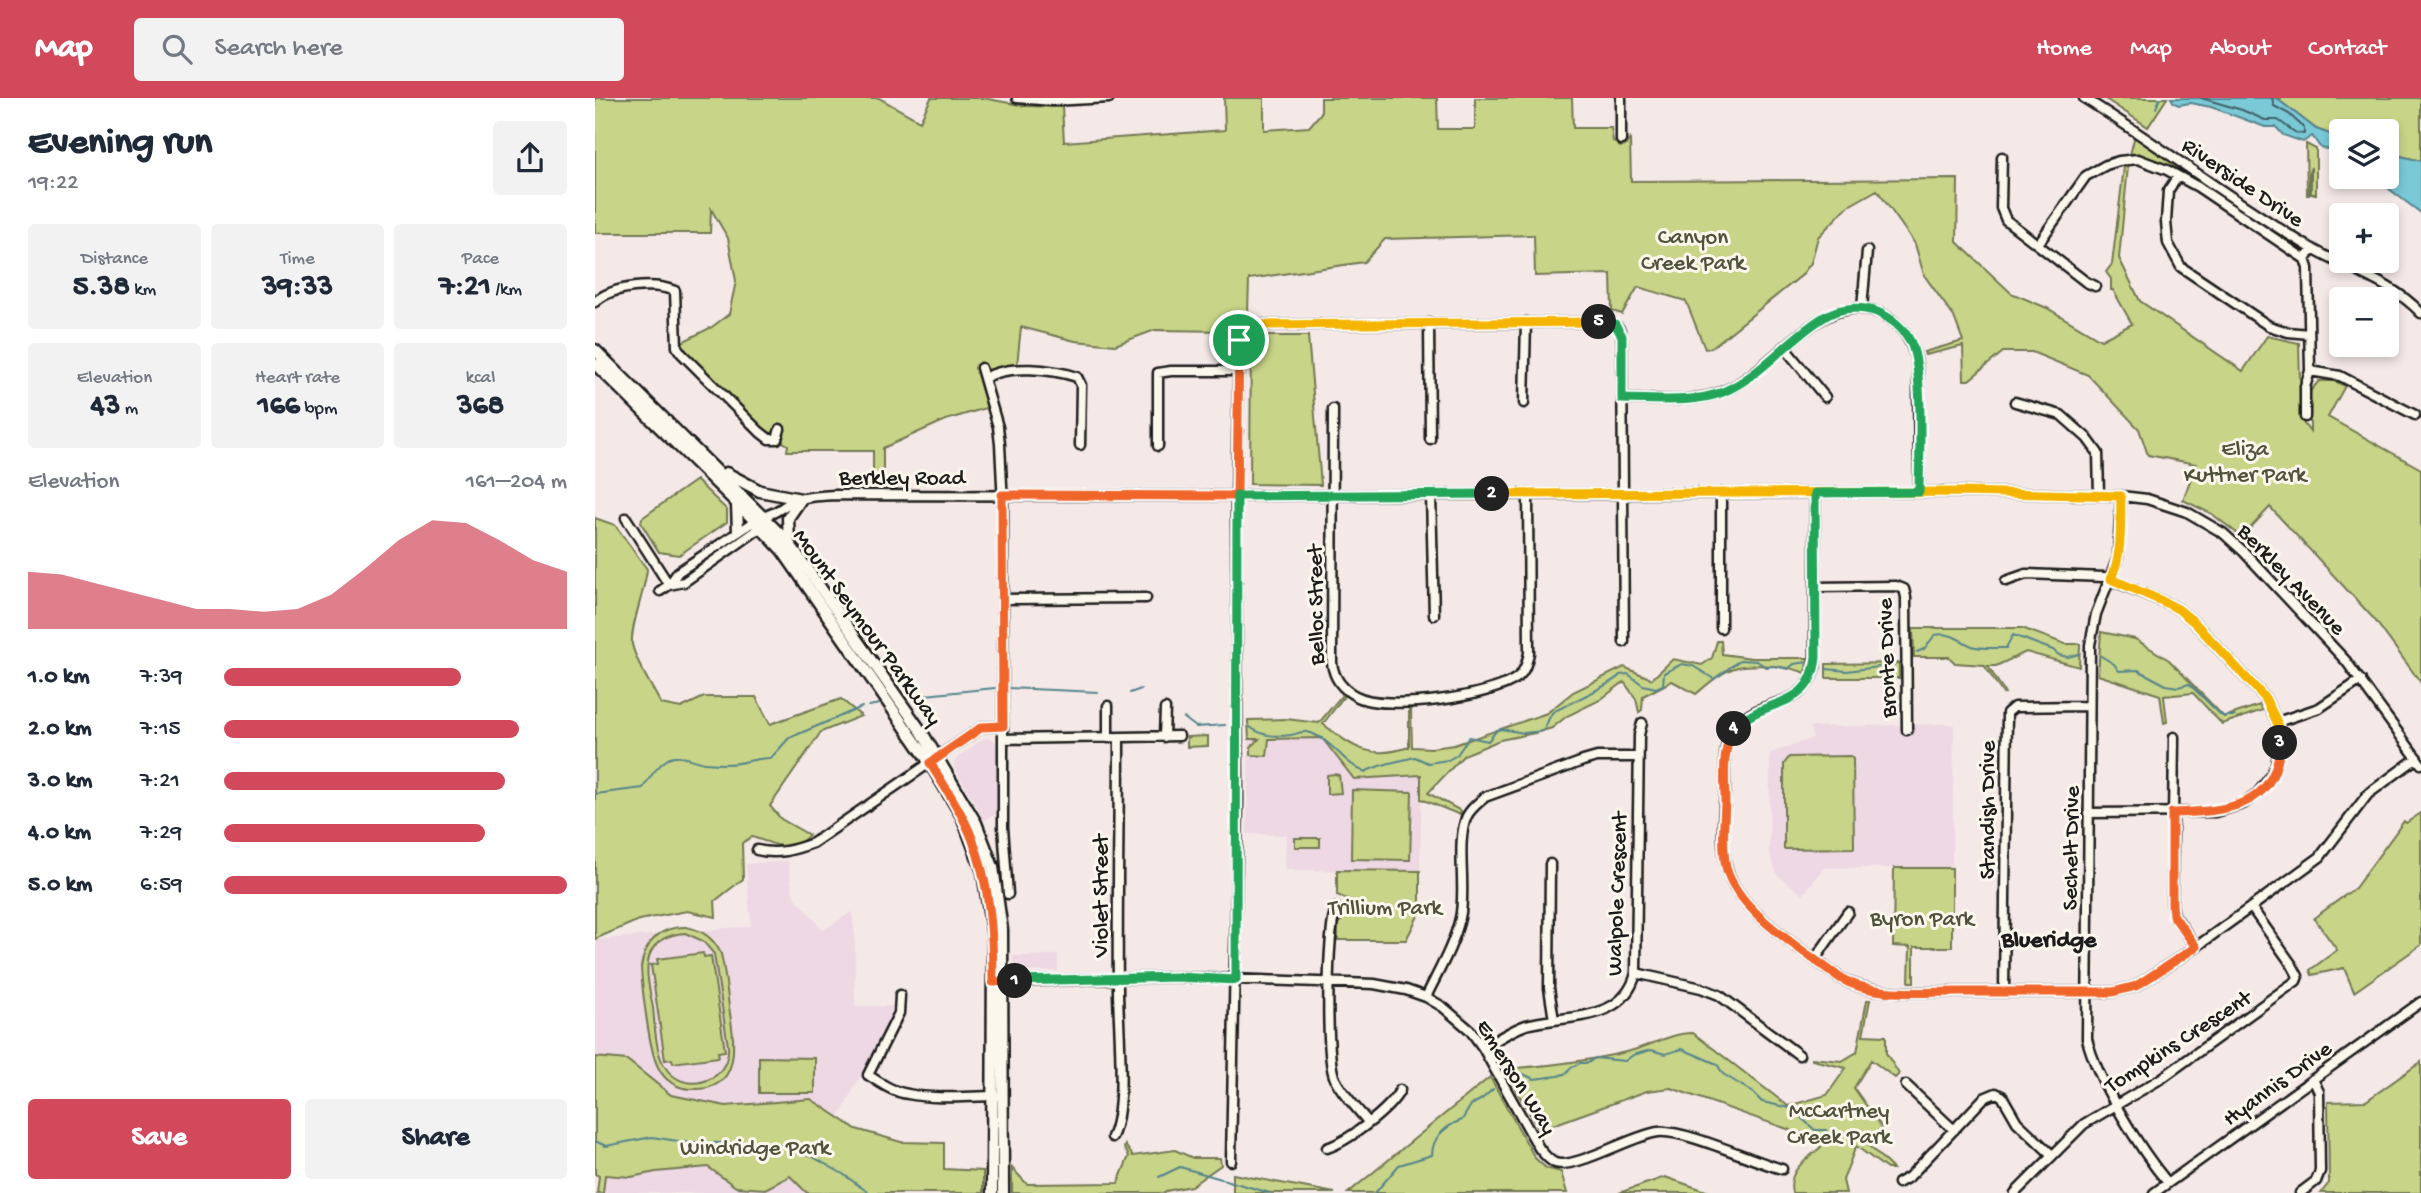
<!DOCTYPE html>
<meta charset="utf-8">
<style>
:root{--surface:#fff;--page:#f2f2f3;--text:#1f2937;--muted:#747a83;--accent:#d1495b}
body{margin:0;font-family:"Gochi Hand",sans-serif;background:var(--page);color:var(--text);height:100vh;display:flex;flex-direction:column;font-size:26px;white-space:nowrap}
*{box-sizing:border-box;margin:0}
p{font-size:23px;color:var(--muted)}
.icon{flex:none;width:38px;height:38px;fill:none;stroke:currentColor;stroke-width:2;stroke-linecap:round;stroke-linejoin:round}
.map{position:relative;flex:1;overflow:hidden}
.sheet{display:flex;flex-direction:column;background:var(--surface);width:595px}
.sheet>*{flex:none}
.buttons{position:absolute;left:1734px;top:21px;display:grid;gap:14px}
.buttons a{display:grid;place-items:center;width:70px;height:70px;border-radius:7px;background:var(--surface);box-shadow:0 4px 10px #0003;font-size:35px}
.pin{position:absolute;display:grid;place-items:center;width:60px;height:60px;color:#fff;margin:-30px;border:4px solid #fff;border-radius:50%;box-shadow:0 2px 7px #0007}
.km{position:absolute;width:35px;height:35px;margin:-18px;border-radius:50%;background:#222;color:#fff;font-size:19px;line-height:35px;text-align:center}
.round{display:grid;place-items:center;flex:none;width:74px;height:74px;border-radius:7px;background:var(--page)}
.overview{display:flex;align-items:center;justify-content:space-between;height:119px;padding:0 28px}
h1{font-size:38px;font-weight:700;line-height:52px}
.figures{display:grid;grid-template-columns:repeat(3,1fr);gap:10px;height:119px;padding:7px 28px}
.figures div{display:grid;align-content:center;border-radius:7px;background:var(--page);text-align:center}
.figures b{font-size:30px;font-weight:700}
.figures small{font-size:19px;font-weight:400}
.figures p{font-size:19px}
.chart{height:196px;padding:14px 28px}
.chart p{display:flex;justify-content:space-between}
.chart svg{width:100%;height:126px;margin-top:7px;fill:var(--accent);opacity:.7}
.cta{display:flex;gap:14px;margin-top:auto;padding:14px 28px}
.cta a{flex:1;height:80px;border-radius:7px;background:var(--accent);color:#fff;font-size:28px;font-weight:700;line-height:80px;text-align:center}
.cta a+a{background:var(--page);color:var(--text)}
ul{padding:0 28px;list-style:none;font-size:23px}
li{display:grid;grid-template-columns:112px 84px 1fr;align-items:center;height:52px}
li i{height:18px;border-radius:9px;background:var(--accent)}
header{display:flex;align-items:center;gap:42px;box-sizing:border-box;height:98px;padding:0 35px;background:var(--accent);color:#fff}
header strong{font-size:33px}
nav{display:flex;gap:38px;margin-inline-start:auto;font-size:24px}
.search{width:490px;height:63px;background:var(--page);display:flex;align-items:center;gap:18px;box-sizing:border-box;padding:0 24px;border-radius:7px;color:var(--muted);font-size:26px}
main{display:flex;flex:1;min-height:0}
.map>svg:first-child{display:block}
</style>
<header>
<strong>Map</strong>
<div class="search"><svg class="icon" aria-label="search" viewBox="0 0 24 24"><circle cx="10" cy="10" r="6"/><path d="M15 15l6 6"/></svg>Search here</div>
<nav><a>Home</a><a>Map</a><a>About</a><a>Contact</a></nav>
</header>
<main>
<section class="sheet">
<div class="overview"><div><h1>Evening run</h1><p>19:22</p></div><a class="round"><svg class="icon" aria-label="share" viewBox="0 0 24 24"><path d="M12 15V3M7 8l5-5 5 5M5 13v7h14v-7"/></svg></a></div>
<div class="figures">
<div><p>Distance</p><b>5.38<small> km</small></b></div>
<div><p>Time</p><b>39:33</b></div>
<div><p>Pace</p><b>7:21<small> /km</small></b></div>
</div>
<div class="figures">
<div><p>Elevation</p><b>43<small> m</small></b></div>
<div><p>Heart rate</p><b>166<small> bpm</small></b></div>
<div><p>kcal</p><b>368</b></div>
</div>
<div class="chart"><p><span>Elevation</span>161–204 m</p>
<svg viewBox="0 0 160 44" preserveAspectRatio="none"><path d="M0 44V24L10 25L20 28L30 31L40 34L50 37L60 37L70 38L80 37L90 32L100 23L110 13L120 6L130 7L140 13L150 20L160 24V44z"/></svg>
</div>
<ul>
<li><b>1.0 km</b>7:39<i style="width:69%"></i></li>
<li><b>2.0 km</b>7:15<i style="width:86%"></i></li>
<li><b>3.0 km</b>7:21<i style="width:82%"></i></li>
<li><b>4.0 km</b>7:29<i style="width:76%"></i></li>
<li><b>5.0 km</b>6:59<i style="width:100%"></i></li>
</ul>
<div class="cta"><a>Save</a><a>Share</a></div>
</section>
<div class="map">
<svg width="1826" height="1095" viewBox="0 0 1826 1095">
<rect width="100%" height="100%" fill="#f5e9e8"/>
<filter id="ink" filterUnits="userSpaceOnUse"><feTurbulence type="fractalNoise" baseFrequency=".0143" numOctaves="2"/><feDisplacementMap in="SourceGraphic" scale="14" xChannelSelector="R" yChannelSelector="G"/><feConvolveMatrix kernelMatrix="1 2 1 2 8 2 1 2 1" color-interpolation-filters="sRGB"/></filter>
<g filter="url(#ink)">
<path fill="#edd8e3" d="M1353,626L1359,627L1357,770H1229L1208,797L1182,777L1174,754L1175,655L1218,640L1214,629Z
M394,640L399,642L402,648V713L399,717L389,722L358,667L362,660L388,641Z
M727,640L759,681L827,677L825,773L690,772L691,737L652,736L654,641Z
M193,763L198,796L228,832L257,814L260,837V908H297L294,921L245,1018L121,1009L0,984V842L156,828L151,766Z
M463,857V873L418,874V858Z
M114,1069L141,1089L195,1077L212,1095H8L10,1077L35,1078Z"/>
<path fill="#c8d487" stroke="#727852" stroke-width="2" fill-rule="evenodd" d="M0,0H284L325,23L336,0H388L430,8L467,9L469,44L630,32L629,0H669V32L714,29L726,15V0H842L843,31H880V0H977L978,30H1016L1018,43L1025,49L1030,48L1035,41L1036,83L1363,81L1362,144L1416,195L1452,210L1506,242L1537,226L1518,192H1516V181L1511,174L1517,166L1529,69H1533L1524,160L1545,203L1648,273L1672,238L1704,245L1706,322L1715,334V293L1724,283H1739L1750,288L1733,319L1826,371V585L1779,521L1675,409L1647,439L1617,416L1588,402L1601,366L1553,357L1544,331L1493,277L1437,254H1408L1374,282H1369L1368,248L1330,257L1329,254L1368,243L1359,219L1329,177L1320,146L1282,92L1252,109L1223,139L1216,165L1206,178L1116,250L1110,251L1091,203L1043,189L1027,216L1017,213L1016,176L940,178L939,137L790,141L769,164L654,181L653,215L642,222L635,233L560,232L520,247L480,243L426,229L422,267L395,272L390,269L383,271L394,309L351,322L288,350V389H278V353H192L193,347L188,344L186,334L172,335L86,249L85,245L117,229L134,216L141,183L133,140L116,111L115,135H0Z
M1509,0H1572L1553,29Z
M1681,0H1826V63L1806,58L1799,60L1792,58V33H1746L1745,40L1721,31Z
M1540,37L1601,79V80L1599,81L1571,67L1552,60L1535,57Z
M1711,46L1721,51V96H1716V69L1714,75V97H1712Z
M1612,87L1707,149L1708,153H1704L1611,90Z
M656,238H713L726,387L655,386Z
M101,382L132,412V424L84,457L64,454L46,425L47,420Z
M0,420L20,427L52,471C50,494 35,528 37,546C40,563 58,590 66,606L86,610L109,599H161L175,626L246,601L266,618L226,634L175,708L186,721L214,737C195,757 181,746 157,739L147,745L148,781L120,803L121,819L92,813L44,822L0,841Z
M1318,530H1427L1470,546H1485L1484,569L1431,554L1401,568H1393L1410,595L1408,596L1389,567L1360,565L1354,559H1319Z
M1506,534L1540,541L1574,562L1629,619L1665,607L1668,612L1627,626L1598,595L1569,598L1572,624L1569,625L1565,597L1503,577Z
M1122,543H1126L1127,556L1157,560H1213L1210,575C1195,568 1160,565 1143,569C1127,573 1113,586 1101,596L1077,583L1048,598L1047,612L1044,614L1041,601L1029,584L1005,602L972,618L957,630L940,635L905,642L869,657L833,695L866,713L865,717L826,701V677L759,681L727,640L674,641L672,658L656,657V649L664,641H654L653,622L691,621L724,625L747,597L749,598L728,626C759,650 775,662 814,649V611H816L817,649L837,650L859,647L952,615L978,594L1029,569L1057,581L1078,561L1107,567L1117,560Z
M1231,566L1304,565V580H1231Z
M613,638V648L592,649V639Z
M1255,658L1258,661L1259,750L1189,751V666L1194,659Z
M739,676L744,677L746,695L732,696V677Z
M757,692L817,694L815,762L756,761Z
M1826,715V847L1759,894L1749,870L1717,877L1715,872L1742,852L1719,820L1760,790L1809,723L1811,725Z
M700,740H725V749H700Z
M1299,770H1357V849H1319V884H1314L1315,849L1298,848Z
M742,772L825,773V814L811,842H743V826C750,817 759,814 752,801L742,797Z
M91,829C108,832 119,840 126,856C130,873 132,892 134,909C139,941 149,993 97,991C82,991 69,982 63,969C54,952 47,890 46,869C50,844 65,828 91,829ZM90,835L108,843L119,856L133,948C134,961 128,973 117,980C109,984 100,986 91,984C59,976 61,936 58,910C55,894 49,872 55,856C61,842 75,836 90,835Z
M108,855L109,859L116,858L130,953L123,954L124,959L78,965L77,961L70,962L56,867L63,866L62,861Z
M1272,902H1275L1268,937L1291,938V955L1304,976L1300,980L1276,962L1259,990L1287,1030L1272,1046L1298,1071H1292L1261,1048L1248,1082L1251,1095H1197C1192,1072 1210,1063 1226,1049L1218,1040L1076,990L1052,993L944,1032L909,971C951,968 995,963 1035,953C1057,947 1076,935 1098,935L1193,1008L1232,997L1251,970L1217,962V960L1247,963L1262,954Z
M0,959L32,962L76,997L131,1008L216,1001L261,1031L306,1044L349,1045V1071L388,1073V1095H212L195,1078L170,1091L141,1089L113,1069L61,1074L36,1079L10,1077L8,1095H2L4,1078L0,1076Z
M164,959L220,960V995H164Z
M1826,964V1095H1726L1734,1085L1733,1004L1771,1003Z
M895,979L940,1060L951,1070L966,1074L972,1095H753Z
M530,1047L538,1058L580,1052L598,1060H625L626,1067L596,1088L571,1093L569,1095H417V1070L432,1086L523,1085L534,1058L529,1050Z
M638,1076L740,1095H638Z
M1070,1079L1117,1095H1024Z"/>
<path fill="#7ac9d7" stroke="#54848c" stroke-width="2" d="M1576,0H1681L1721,31L1746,40V45H1739L1735,51C1722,52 1723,44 1717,38L1708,44L1688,37L1681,29H1670L1616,9L1595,5L1584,7L1579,5Z
M1792,58L1799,60L1806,58L1826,63V115L1794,91L1781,79H1792Z"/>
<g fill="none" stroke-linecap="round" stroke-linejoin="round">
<path stroke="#426167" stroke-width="2" d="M1606,0L1647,12L1670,22H1683L1701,35L1709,36V30L1694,16L1679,8L1677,0"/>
<path stroke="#54848c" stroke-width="2" d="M1561,10L1565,0
M1322,554L1329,551L1340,537C1357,534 1363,542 1377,548C1385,551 1402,550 1411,550L1418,537L1458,552L1464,557L1473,559L1484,556
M1506,558L1519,566L1524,573L1543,572L1571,587L1583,589L1594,586L1627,618H1640
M1231,571L1252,573L1299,567
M413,590L503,594
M535,595L546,591
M318,601L330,597L400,590
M274,608L285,606
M589,620L601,629L630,627
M655,629C667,638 680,639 696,637C702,636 706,633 712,634C737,640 748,666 770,674C787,665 802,664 820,659L833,665L853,662L862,657L874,639L893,643L902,632L906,631L929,635L948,633C952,628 953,619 958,614C961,612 966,610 968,609C982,601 1016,587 1025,577L1033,576L1048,587L1061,590L1068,587L1069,575L1087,566L1098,568L1119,581L1145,562L1162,563L1171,569L1179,568L1193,571L1199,566L1213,564
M0,696L48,690C55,679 62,668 73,661C85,655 98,663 110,665C121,666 133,667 143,665C155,663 163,660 176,660L194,640L267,609
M915,979L924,974L939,981L963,978L972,975L976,970L985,965H993L1000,960L1030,963L1038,957L1056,952L1070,956L1087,951L1122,966L1128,976L1157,994L1167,1004L1195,1010L1220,1032H1231L1239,1042L1246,1043
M0,1043L11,1048L57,1039L89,1044L190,1047L216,1058L248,1076L274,1095
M564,1079L585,1069L675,1095
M780,1095L804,1067L837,1057C837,1040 850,1028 867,1022L876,1007L887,1001L898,991"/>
<defs>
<path id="minor" d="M422,0L457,3L514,0
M1026,0V42
M1489,0C1566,48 1638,104 1716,150C1753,172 1796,183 1826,215
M1407,59L1406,110L1411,122L1491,184L1500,188
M1583,78L1573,93L1571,124L1573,145L1586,169L1674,228L1693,234L1714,236
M1443,146L1491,78L1511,67L1524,63L1543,61L1572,72L1603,89L1710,161
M0,204C17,188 59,184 80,193L82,249L86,255L165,334L174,341H182L185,331
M1267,210L1272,153
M834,225L835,341
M1190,250L1230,299
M386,270L403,329L405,346L408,407V729L413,796
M1715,273L1745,278L1820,317
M390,280C413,266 457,271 482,279L486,287L485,347
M1027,301C1060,301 1098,306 1129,293C1182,272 1231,181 1294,220C1314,233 1321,253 1323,275L1324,394
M1420,304L1466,317L1492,340L1503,355L1504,397
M929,305L931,224
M738,311L737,565C739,581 747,591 761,598C789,614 898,599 923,579C930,573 932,564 934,555L933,396
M1710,319V289L1715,273L1713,170L1710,161L1718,151
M563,348V275L576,273H644
M1126,395V530
M1220,395V569C1208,613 1170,598 1143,626C1126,643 1130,669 1130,692C1129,717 1125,746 1132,771C1143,814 1210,853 1245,880C1280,900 1328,893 1367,894C1408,894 1450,894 1491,894H1518L1541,888L1601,849L1725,759L1773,696L1822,660
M836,397L839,517
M1526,398L1523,459L1501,516L1495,547L1492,941C1502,982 1545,1052 1573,1085
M31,420L74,487
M1411,483L1431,476L1509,479L1567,503L1583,511L1599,524L1670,600L1682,624L1685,644L1681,667L1676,678L1663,695L1648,706L1620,714L1493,715
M74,487L89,484L168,428
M1221,489L1301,488L1309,491L1311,499L1312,632
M65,493L74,487L83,474L168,418C180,417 187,408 199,403C210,398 226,398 239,397L642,398L1367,394L1526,398L1552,401L1592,414L1628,435L1649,454L1751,563L1826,666
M408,501L551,500
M513,608V640
M1682,624L1724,610L1766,582
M569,639L570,611
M1579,639L1577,807L1579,817L1601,849
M408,641L584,638
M162,752C183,757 199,752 218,745L387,629L408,628
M955,766L954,890L959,922
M741,810C732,832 730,960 740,981C748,997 762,1010 773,1024
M1220,861L1253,814
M1041,875L1106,890L1124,897L1204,957
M403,884L582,879L779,886L811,892L831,899L848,909L875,932L888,950L944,1050C949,1056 953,1062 960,1065C980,1072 1038,1037 1063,1034C1089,1031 1157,1063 1187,1071
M1409,894L1412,615L1419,609L1494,608
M305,897L304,915L273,977C285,985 298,994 313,996C341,1002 373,998 401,998
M831,899C843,874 859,847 865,820C872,790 860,744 872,718C876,710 883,705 890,699L988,663L1002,659H1043
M888,950C902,942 916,932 931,927C971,916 1028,926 1041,875L1044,637L1047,625
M1311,987L1359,1032
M517,1039C532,1008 523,929 523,891C522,808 524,724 524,640
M732,1050C753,1043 795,1012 805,992
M636,1063L643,703L641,408L644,242L647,230L656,227L1015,224C1026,228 1027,236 1027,247L1029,544
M1303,1085L1314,1079L1389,1000L1401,995L1407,998L1422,1024L1457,1057
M1420,1095L1489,1026L1567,980L1701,883L1703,878L1697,867L1656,809
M1559,1095L1826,904
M1705,1095L1721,1083L1725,1073L1724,994L1718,981"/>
<path id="major" d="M0,252L194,445L328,636L381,725L398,769L407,832L408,1095
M0,266L156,419L187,452L335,665L367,718L388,774L398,839L397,1095
M131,375L165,393L206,401L193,420L194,445
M142,407L143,433"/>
</defs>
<use href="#minor" stroke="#1c1c1c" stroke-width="13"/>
<use href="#major" stroke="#1c1c1c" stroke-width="15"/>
<use href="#minor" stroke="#fbf7ec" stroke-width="8"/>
<use href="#major" stroke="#fbf7ec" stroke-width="10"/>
</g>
</g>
<g fill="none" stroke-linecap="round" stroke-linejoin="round" filter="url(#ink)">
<defs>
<path id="split-1" d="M420,883L398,884C398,834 395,787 377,740C367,714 350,689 335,665L387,629L408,628L407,397L642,398L644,242"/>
<path id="split-2" d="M420,883L582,879L641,882L642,398L897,396"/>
<path id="split-3" d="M897,396L1367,394L1526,398C1525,427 1528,455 1516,481L1567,503L1583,511L1599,524L1670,600L1682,624L1685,645"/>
<path id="split-4" d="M1139,631C1126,654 1130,680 1130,705C1129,726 1127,749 1131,769C1142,814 1210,853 1245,880C1281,901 1331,893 1372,894C1420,894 1469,894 1518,894L1541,888L1601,849L1578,817L1577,807V715C1628,713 1682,712 1685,645"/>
<path id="split-5" d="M1004,224L1020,226L1027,238V301C1060,301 1097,306 1128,294C1167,278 1194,239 1231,218C1246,209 1266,208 1282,214C1296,220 1307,229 1314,241C1330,268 1324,359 1324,394L1220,395L1221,559C1216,614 1168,598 1139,631"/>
<path id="split-6" d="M644,242L647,230L656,227L1004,224"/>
</defs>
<use href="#split-1" stroke="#fff" stroke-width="14"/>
<use href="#split-2" stroke="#fff" stroke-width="14"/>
<use href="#split-3" stroke="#fff" stroke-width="14"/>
<use href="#split-4" stroke="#fff" stroke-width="14"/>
<use href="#split-5" stroke="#fff" stroke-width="14"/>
<use href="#split-6" stroke="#fff" stroke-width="14"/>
<use href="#split-1" stroke="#f0652b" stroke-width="9"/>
<use href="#split-2" stroke="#22a559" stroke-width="9"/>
<use href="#split-3" stroke="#f5b400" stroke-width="9"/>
<use href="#split-4" stroke="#f0652b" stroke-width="9"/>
<use href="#split-5" stroke="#22a559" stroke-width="9"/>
<use href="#split-6" stroke="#f5b400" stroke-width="9"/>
</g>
<g text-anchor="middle" stroke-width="6" stroke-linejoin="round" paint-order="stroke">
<g font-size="23" fill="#1c1c1c" stroke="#fbf7ec">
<text transform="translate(1649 83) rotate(34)" y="8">Riverside Drive</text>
<text x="307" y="386">Berkley Road</text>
<text transform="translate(1698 480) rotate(46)" y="8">Berkley Avenue</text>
<text transform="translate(719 507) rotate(-91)" y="8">Belloc Street</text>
<text transform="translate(274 528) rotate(54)" y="8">Mount Seymour Parkway</text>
<text transform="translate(1290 560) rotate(-92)" y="8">Bronte Drive</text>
<text transform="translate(1391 712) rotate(-90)" y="8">Standish Drive</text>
<text transform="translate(1474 750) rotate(-89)" y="8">Sechelt Drive</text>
<text transform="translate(1020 796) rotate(-88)" y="8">Walpole Crescent</text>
<text transform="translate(504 798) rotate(-90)" y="8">Violet Street</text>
<text transform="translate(1582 942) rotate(-33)" y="8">Tompkins Crescent</text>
<text transform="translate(923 978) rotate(58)" y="8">Emerson Way</text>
<text transform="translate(1681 984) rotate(-36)" y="8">Hyannis Drive</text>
</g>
<g font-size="23" fill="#50533c" stroke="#fbf7ec">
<text x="1098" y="145">Canyon<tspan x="1098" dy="26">Creek Park</tspan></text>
<text x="1650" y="357">Eliza<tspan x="1650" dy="26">Kuttner Park</tspan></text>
<text x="790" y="816">Trillium Park</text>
<text x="1327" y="827">Byron Park</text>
<text x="1244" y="1019">McCartney<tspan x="1244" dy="26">Creek Park</tspan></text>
<text x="160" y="1056">Windridge Park</text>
</g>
<g font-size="24" font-weight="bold" fill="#1c1c1c" stroke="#fbf7ec">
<text x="1454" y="848">Blueridge</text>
</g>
</g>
</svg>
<div class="buttons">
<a><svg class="icon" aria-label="layers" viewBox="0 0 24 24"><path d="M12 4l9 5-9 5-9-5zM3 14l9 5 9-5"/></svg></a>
<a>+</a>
<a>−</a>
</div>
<div class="pin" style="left:644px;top:242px;background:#1e9e55"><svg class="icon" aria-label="arrive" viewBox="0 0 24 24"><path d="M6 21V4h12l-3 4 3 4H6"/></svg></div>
<b class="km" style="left:420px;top:883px">1</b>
<b class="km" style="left:897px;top:396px">2</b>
<b class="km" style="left:1685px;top:645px">3</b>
<b class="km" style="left:1139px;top:631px">4</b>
<b class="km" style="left:1004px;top:224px">5</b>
</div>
</main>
